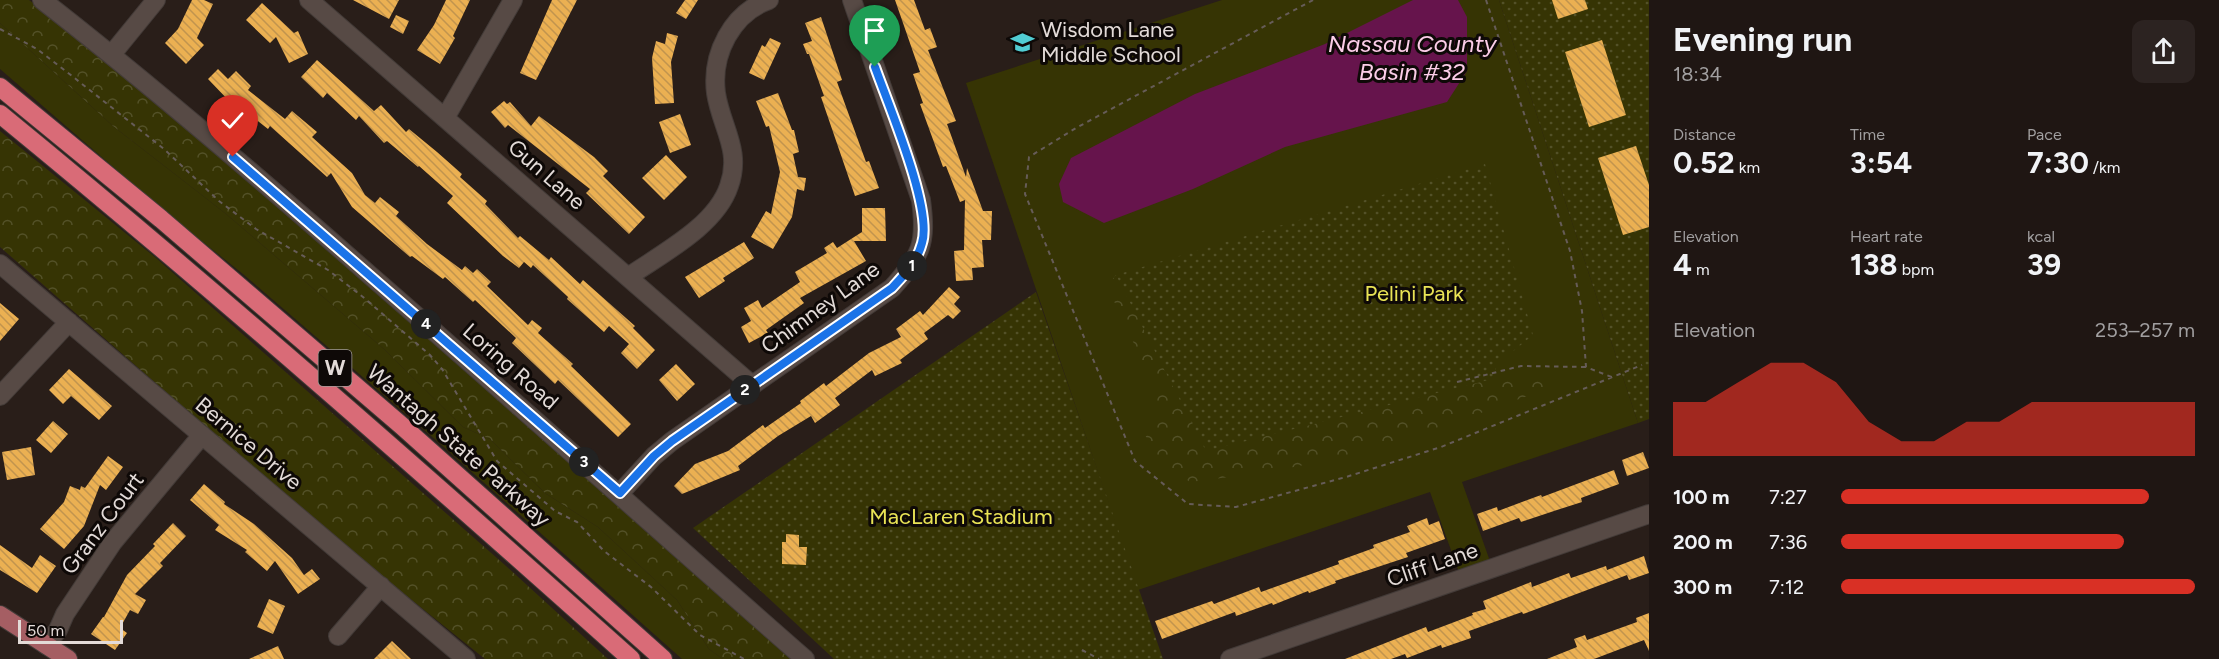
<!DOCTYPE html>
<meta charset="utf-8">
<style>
:root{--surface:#1f1613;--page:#2c2321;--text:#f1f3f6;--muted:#a19fa0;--accent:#d93025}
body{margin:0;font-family:Figtree,sans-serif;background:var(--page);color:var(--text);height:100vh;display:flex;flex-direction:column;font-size:22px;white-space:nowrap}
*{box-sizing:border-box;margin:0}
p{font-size:20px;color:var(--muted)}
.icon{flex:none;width:33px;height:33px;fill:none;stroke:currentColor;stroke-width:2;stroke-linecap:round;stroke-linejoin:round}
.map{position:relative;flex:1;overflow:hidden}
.drawer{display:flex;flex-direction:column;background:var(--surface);width:570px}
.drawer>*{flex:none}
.scale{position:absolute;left:18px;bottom:15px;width:105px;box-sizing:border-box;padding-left:6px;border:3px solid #e3dbd8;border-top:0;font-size:16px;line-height:21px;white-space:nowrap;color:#e3dbd8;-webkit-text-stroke:4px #0e0907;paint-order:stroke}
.pin{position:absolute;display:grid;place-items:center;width:51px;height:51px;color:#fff;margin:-62px -26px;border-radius:50% 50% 50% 0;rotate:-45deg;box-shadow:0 0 6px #0007}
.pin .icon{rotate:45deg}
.km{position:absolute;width:30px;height:30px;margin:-15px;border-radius:50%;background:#222;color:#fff;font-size:16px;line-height:30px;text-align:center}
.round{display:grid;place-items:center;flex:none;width:63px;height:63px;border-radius:12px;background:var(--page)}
.summary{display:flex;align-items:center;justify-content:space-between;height:102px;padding:0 24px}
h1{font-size:33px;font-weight:700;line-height:45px}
.stats{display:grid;grid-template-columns:repeat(3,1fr);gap:9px;height:102px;padding:6px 24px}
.stats div{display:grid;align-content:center}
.stats b{font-size:30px;font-weight:700}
.stats small{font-size:16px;font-weight:400}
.stats p{font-size:16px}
.chart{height:168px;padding:12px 24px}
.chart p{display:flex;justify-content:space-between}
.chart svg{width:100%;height:108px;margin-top:6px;fill:var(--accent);opacity:.7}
ul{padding:0 24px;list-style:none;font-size:20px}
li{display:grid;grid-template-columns:96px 72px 1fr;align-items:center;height:45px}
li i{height:15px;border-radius:8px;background:var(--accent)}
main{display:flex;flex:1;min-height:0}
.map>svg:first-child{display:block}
</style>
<main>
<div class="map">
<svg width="1649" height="659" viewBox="0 0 1649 659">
<defs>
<pattern id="forest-crowns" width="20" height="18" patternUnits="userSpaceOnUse" patternTransform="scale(1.5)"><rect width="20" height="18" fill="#363404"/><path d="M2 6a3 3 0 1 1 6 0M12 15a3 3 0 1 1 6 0" fill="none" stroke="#535128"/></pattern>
<pattern id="park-dots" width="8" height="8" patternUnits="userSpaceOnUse" patternTransform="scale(1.5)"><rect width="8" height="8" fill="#363404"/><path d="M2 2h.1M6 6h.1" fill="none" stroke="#535128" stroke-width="1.8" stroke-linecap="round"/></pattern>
<pattern id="building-back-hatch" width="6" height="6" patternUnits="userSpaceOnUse" patternTransform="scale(1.5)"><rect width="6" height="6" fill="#ebb052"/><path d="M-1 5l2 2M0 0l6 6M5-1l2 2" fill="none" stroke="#c1944e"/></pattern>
</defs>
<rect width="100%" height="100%" fill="#291e19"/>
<path fill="#363404" d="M1222,0H1499L1638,423L1462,482L1491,564L1460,575L1430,492L1138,590L966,83Z
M0,23L113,126L225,213L384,349L463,427L490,439L545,493L598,527L677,600L709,649L723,659H682L437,441L243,274L164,211L0,69Z"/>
<path fill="url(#forest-crowns)" d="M0,0H29L111,60L796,659H723L709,649L677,600L598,527L545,493L490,439L463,427L384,349L225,213L113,126L0,23Z
M0,131L156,258L506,566L608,659H485L310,518L0,247Z
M1116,275L1206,451L1496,378C1514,375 1536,373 1553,383L1551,387C1483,413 1413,437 1343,456C1293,469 1241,476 1190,482L1163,464L1145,435L1154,411L1153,384L1112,297L1109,284Z"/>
<path fill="url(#park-dots)" d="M1499,0H1649V419L1638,423Z
M1485,164L1533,335L1496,365V378L1206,451L1116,275Z
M1036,292L1163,659H834L693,528Z"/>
<path fill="#66144c" d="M1413,0H1458L1467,17V71L1447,102L1285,147L1193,189L1104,223L1063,202L1059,184L1071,158L1195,94L1325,44Z"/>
<path fill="url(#building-back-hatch)" d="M192,0H204L213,4L197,38L204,45L186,64L165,43L178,29Z
M353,0H399L389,19Z
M446,0H470L453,36L455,38L440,64L417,50L434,25Z
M552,0H577L536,80L520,73Z
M685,0H698L686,19L676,13Z
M895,0H914L925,30L930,28L937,47L928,50L956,121L947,124L966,177L967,168L983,211H992L991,240H982L984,267L972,268L973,280L956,281L954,251L964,250L965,200L960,202L946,166L943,167L920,104L923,103L913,74L920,72Z
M1552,0H1585L1588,9L1558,19Z
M262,3L294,33L298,31L308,54L289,63L276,37L270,43L246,20Z
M396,15L409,21L403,34L390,27Z
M821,17L842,80L837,82L866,162L869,161L879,188L855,196L821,97L824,96L809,54H807L803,44L812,41L805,23Z
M667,33L678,36L671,62L674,103L655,104L652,58L656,41L665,44Z
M770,38L781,43L764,80L749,73L762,45L765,47Z
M1602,40L1626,115L1589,127L1565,52Z
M317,60L374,111L381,105L406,132L409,129L437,152L462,174L460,177L487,201L485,204L518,238L520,236L549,260L551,257L580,284L583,280L635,326L633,328L655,350L637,369L621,353L629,344L609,326L604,332L567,299L568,297L533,265L531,268L524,262L519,268L503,256L447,203L453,196L419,166L418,167L387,141L384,143L359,116L356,120L327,93L323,98L301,77Z
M218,69L228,79L236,71L251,86L248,90L285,119L292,111L317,132L312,137L352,173L365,195L375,203L380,197L399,212L396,216L427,244L462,270L465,266L473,273L477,269L491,282L487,286L528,325L532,320L542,328L538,333L573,364L571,366L631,424L618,437L558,380L555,384L512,343L516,338L475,300L473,302L445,277L443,279L412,256L410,257L352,207L331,173L327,177L270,126L268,129L234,102L232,104L208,79Z
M778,93L792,130H794L799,152L793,154L798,177L806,178L804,191L797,189L792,217L773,249L751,237L766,211L771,214L780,172L769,126L766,127L756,101Z
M504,101L507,104L510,102L531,126L539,116L594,157L608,171L603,176L645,217L629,234L586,193L590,189L508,125L505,128L491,112Z
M680,114L691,145L670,153L659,122Z
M1636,146L1649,185V227L1623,235L1598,158Z
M666,155L687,177L664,200L642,178Z
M862,208H885L886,241H854L866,261L800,298L804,303L766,330L768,333L749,343L741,327L751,321L744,308L758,300L762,308L800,282L795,272L827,253L824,248L833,242L837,248L862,232Z
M744,242L754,258L723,278L725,281L699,298L685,277Z
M949,287L960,297L954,304L961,311L953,319L948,315L924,333L928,339L900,360L902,363L875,376L872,370L835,398L840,405L815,423L811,416L778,436L738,466L740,470L682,494L674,486L695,464L728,451L763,425L765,428L801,403L800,401L824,383L826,386L869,353L901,337L896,329L920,311L923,315Z
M0,303L19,319L0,341Z
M676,364L695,384L677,401L659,380Z
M69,369L112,406L99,420L71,396L63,404L49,390Z
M53,421L68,434L51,453L36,440Z
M31,447L35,475L7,480L2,452Z
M1643,452L1649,468L1627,476L1622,460Z
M108,456L123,467L106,490L100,485L84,526L64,549L40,529L64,502L70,486L80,490L81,486L85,488Z
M1614,470L1619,484L1581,498L1582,502L1557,510L1521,522L1519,518L1483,531L1477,514L1497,507L1498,511L1541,495L1542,497Z
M204,484L225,502L224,504L254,524L292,558L304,575L312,569L320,579L298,594L275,561L267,571L245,552L247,550L215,530L219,525L190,500Z
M1427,518L1429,525L1439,521L1445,539L1406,553L1408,557L1335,581L1336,583L1309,593L1308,591L1273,605L1272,603L1236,616L1235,612L1162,639L1155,621L1212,601L1214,604L1259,587L1261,592L1339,564L1338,561L1374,548L1373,545L1410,532L1407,526Z
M173,523L186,536L160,563L163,566L135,594L146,600L138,614L130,610L120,628L127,633L115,650L91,634L103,617H104L127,575L155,546L153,544Z
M786,534L799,535V547H807L806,565L782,564V542H786Z
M0,545L32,568L40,555L56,566L37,593L0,570Z
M1644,556L1649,573L1629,580L1627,575L1523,614L1522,612L1469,631L1471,638L1442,648L1441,645L1407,658L1405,654L1391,659H1345L1426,627L1428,632L1473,615L1472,613L1486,609L1483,601L1531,582L1532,587L1569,573L1571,578L1606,566L1607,570Z
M269,599L285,606L273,634L257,627Z
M1649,613V651L1644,640L1594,659H1547L1577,647L1574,639L1585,635L1587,640L1637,622L1636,618Z
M392,641L411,659H374Z
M278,646L284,659H249Z"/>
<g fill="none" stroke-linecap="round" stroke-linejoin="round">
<defs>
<path id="minor" d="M42,0C155,88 264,182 372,277C517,403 660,532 805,659
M309,0L752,385
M112,54L156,0
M445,118L513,0
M0,264L466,659
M628,277C661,254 716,226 729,186C742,150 721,127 716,93C711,54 732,13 769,0
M0,396L69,322
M620,493L654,456L672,441L892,288C921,256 927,244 921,200L852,0
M338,636L381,586
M46,645L58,630L65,614L113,542L202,435
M1230,659L1649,514"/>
<path id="major" d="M0,615L68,659"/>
<path id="highway" d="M0,87L161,219L402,426L663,659
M0,114C215,290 424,474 631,659"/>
</defs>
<use href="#minor" stroke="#433b38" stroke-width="20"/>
<use href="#major" stroke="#433b38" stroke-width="20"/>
<use href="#highway" stroke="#433b38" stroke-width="20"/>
<path stroke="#665c58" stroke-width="2" stroke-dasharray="4.5 4.5" stroke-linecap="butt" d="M1313,0L1076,128L1029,157L1025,194L1135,461L1188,504L1236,507L1346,477L1441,447L1642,365
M1486,0L1570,251L1582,311L1586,367L1614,378
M0,29L37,49L72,76L164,149L219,201L256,229L328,270L363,297L430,355L442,369L497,461L555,511L577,522L604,551L651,587L700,635L744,659
M1457,382L1521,366L1586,367
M1082,650L1099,659"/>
<use href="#minor" stroke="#574a45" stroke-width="18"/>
<use href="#major" stroke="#a55e63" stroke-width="18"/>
<use href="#highway" stroke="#d96b77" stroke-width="18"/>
</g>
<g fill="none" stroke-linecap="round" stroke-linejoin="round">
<defs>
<path id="route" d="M233,157L620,493L654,456L672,441L892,288C905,274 917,262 922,243C933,209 888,104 875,67"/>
</defs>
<use href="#route" stroke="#fff" stroke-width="12"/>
<use href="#route" stroke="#1a73e8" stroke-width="8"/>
</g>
<defs>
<symbol id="school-bare" viewBox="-9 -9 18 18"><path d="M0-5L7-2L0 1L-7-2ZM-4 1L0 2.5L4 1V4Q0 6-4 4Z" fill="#51ccd2" stroke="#0e0907" stroke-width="2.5" paint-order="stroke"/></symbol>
</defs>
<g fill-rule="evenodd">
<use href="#school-bare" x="1006" y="26" width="33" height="33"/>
</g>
<g text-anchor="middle" stroke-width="6" stroke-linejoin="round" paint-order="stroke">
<rect fill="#0e0907" stroke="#a39c99" stroke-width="1.5" x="318.5" y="350" width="33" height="36" rx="4.5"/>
<g font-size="21" font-weight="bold" fill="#e3dbd8">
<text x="335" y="375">W</text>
</g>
<g font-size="22" fill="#e3dbd8" stroke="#0e0907" text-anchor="start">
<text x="1041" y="37">Wisdom Lane<tspan x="1041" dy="25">Middle School</tspan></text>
</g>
<g font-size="22" fill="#e3dbd8" stroke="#0e0907">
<text transform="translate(547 174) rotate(41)" y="8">Gun Lane</text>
<text transform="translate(820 307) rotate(-36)" y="8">Chimney Lane</text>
<text transform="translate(511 366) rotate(41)" y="8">Loring Road</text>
<text transform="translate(249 443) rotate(40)" y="8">Bernice Drive</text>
<text transform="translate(459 445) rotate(41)" y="8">Wantagh State Parkway</text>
<text transform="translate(102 523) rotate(-53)" y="8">Granz Court</text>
<text transform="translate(1432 564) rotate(-19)" y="8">Cliff Lane</text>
</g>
<g font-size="22" fill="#e9e355" stroke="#0e0907">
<text x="1414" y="301">Pelini Park</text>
<text x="961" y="524">MacLaren Stadium</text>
</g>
<g font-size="24" font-style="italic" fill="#fccde8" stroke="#0e0907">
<text x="1412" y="52">Nassau County<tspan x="1412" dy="28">Basin #32</tspan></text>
</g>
</g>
</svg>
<div class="scale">50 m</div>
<div class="pin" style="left:875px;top:67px;background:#1e9e55"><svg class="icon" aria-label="arrive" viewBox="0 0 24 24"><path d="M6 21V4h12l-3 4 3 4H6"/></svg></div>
<div class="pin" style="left:233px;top:157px;background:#d93025"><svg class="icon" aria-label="check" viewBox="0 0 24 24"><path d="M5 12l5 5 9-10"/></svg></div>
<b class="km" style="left:912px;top:266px">1</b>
<b class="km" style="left:745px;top:390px">2</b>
<b class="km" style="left:584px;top:462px">3</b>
<b class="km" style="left:426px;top:324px">4</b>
</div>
<section class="drawer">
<div class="summary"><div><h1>Evening run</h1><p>18:34</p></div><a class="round"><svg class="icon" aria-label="share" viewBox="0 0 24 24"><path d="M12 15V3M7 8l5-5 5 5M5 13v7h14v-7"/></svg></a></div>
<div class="stats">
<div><p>Distance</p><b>0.52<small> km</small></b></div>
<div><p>Time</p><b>3:54</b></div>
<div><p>Pace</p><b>7:30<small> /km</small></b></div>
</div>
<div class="stats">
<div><p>Elevation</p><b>4<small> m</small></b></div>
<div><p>Heart rate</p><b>138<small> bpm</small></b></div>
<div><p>kcal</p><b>39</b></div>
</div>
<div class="chart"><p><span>Elevation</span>253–257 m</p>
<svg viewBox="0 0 160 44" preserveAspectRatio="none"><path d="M0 44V22L10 22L20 14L30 6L40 6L50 14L60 30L70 38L80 38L90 30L100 30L110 22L120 22L130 22L140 22L150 22L160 22V44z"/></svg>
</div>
<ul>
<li><b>100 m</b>7:27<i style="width:87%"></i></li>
<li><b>200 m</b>7:36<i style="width:80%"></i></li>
<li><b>300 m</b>7:12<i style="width:100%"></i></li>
</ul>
</section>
</main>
